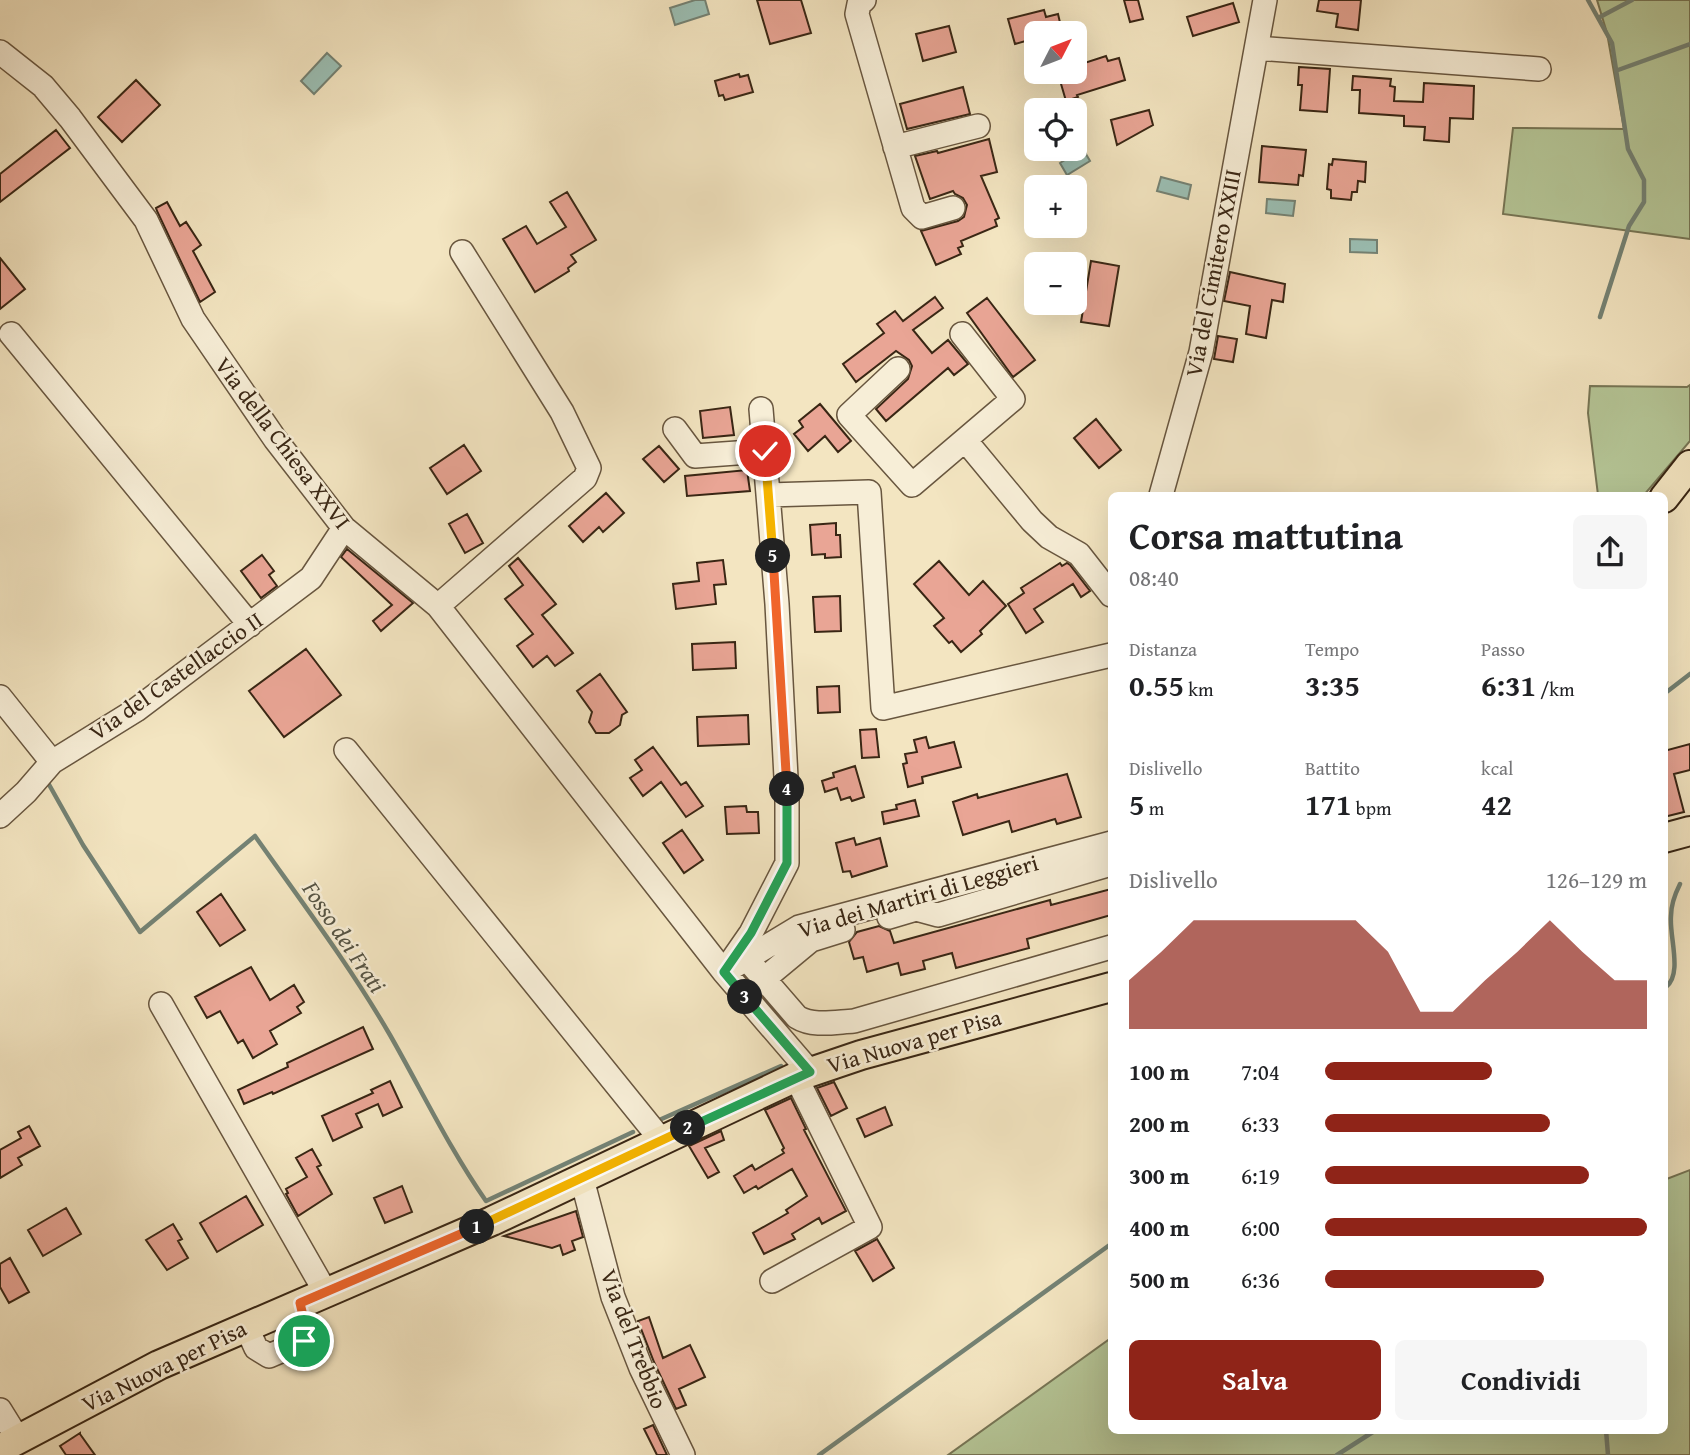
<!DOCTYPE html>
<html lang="it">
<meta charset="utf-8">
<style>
:root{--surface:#fff;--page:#f6f6f6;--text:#202124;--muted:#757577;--accent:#8f2418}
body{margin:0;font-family:"Gentium Book Plus",serif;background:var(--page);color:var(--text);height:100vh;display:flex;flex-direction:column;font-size:26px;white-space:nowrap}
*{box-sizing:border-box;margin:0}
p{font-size:23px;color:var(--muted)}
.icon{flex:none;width:38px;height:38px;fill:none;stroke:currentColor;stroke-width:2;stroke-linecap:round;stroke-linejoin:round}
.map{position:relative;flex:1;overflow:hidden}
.details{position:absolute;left:1108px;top:492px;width:560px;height:942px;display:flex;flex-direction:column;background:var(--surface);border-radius:10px;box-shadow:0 7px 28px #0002}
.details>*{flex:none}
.needle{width:46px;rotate:48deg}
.buttons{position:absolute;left:1024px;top:21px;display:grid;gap:14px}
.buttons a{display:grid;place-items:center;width:63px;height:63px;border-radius:10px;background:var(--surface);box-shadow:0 7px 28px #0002;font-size:35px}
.pin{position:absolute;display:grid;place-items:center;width:60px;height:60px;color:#fff;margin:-30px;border:4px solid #fff;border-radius:50%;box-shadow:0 2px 7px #0007}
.km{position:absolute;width:35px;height:35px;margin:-18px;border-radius:50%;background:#222;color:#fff;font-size:19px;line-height:35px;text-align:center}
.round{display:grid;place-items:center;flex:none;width:74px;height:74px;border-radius:10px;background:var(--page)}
.summary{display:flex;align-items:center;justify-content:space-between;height:119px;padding:0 21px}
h1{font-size:38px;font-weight:600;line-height:52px}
.figures{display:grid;grid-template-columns:repeat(3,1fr);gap:10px;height:119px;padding:7px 21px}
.figures div{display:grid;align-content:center}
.figures b{font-size:30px;font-weight:600}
.figures small{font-size:19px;font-weight:400}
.figures p{font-size:19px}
.chart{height:196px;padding:14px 21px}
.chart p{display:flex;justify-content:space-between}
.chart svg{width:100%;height:126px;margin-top:7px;fill:var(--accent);opacity:.7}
.action{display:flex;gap:14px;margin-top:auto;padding:14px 21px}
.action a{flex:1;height:80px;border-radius:10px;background:var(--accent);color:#fff;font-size:28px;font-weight:600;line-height:80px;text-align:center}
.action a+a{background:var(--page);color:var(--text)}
ul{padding:0 21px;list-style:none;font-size:23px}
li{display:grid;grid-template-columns:112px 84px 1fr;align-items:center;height:52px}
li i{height:18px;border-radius:9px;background:var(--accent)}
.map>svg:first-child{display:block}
</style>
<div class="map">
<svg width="1690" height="1455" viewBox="0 0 1690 1455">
<rect width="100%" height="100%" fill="#f3e5c1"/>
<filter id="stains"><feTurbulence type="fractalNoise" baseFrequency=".00286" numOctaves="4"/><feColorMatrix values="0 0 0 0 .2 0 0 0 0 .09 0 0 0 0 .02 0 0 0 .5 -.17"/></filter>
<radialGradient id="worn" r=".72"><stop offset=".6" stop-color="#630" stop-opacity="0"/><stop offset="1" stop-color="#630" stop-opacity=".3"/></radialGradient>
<path fill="#b5c697" stroke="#777656" stroke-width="2" d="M1597,0H1690V239L1503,214L1513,128L1624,129L1607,33Z
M1690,385V441L1644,495H1598L1588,413L1590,386L1687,387Z
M1690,1170V1455H948L1111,1338V1430H1664V1180Z"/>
<path fill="#9bbfb4" stroke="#748274" stroke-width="2" d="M695,0H705L709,14L675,25L670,8Z
M327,53L341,66L314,94L301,81Z
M1083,149L1090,161L1067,175L1060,163Z
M1161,177L1191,185L1188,199L1157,191Z
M1267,199L1295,201L1293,216L1266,213Z
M1350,239L1377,240V253L1350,252Z"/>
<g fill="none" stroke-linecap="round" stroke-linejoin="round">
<path stroke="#748274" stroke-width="4.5" d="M1588,0L1612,43L1628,149L1644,180V202L1629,226L1600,317
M1598,18L1632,0
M1618,70L1690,44
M1664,694L1690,674
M47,781L83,845L140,932L255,836C301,901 350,966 390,1035C422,1091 449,1148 486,1201L633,1132
M1666,987C1683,974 1669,936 1671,916C1671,905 1675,894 1680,884
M657,1121L781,1066
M1606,1430L1608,1455
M819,1455L1111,1244
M1337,1455L1376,1430"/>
</g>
<path fill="#e9a595" stroke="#392614" stroke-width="2" d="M757,0H801L811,33L770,44Z
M1124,0H1138L1143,19L1130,22Z
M1319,0H1361L1358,30L1336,27L1338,14L1317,11Z
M1233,3L1239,22L1193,36L1187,17Z
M1044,10L1046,17L1058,14L1062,31L1036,33V38L1015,44L1008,19Z
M949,26L956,52L923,61L916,34Z
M1106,56L1108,61L1119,58L1125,80L1077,95L1078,97L1066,101L1059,77L1077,71L1075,66Z
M1299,67L1330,69L1327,112L1300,110L1302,85H1298Z
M739,74L740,77L748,75L753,92L725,100L723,95L719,96L715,81Z
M1353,76L1391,79L1390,86L1395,87L1394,101L1423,102L1424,83L1474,86L1473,119L1450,118L1449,142L1424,140L1425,127L1404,126V116L1359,113L1360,90H1352Z
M136,80L160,105L122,142L98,117Z
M963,87L970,114L907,129L900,104Z
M1149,110L1153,125L1117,145L1111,120Z
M56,130L70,148L0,202V174Z
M989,139L997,172L981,176L999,218L995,220L997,226L961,241L963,246L958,248L961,254L936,265L921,231L958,221L964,217L967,205L963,198L955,194L953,191L930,199L915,156L937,151L938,153Z
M1262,146L1306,150L1303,176L1299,175L1298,185L1259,182Z
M1333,159L1366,162L1365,182L1358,181L1357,192H1352L1351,200L1331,198V190L1327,189L1329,164L1332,165Z
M567,192L596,240L571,255L576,262L568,268L569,271L535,292L503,239L526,226L537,244L566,227L550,202Z
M167,202L180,226L186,222L201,245L193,251L215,292L200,302L157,211L156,208Z
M0,258L25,289L0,309Z
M1091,261L1119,266L1109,326L1081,322Z
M1230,272L1285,284L1283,302L1272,300L1266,338L1246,334L1250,306L1224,301Z
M935,297L943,308L913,330L932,353L948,340L968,364L954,375L948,368L886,421L876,409L908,379L912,366L909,360L896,351L856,382L843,364L884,333L877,324L895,311L903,321Z
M987,298L1035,360L1013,377L967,313Z
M1218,336L1237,339L1233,362L1214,359Z
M820,404L851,441L838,452L825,436L808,451L794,434L803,427L799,421Z
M730,407L734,435L703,438L700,411Z
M1096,419L1121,450L1099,468L1074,438Z
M464,445L481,471L447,494L430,468Z
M659,446L679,469L664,482L643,459Z
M747,470L750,491L687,496L685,476Z
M606,493L624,513L603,532L599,527L583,542L569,526Z
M467,514L483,543L465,553L449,524Z
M836,523V535H840L841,557L825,558V554L812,555L810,525Z
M347,549L413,603L381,631L373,621L392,605L341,557Z
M262,555L274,571L269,575L277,586L261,598L241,571Z
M518,558L556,604L542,615L573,653L555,666L547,656L533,667L517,646L533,634L505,599L523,585L509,566Z
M723,560L726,584L714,585L716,604L676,609L673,584L699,581L697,563Z
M939,561L969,595L983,581L1006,606L980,631L982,634L961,652L952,641L949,643L934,626L944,618L914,584Z
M1060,563L1062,566L1067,563L1070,565L1090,591L1081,597L1073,584L1034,609L1043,622L1026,633L1008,604L1024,593L1021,588Z
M840,596L841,631L815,632L813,597Z
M735,642L736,668L693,670L692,644Z
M306,649L341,695L284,737L249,691Z
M600,674L627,712L622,715L620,725L609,733H596L589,722L592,712L577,691Z
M839,686L840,712L818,713L817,687Z
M748,715L749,744L698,746L697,717Z
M876,729L879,757L862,758L860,730Z
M926,737L929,748L954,742L961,767L922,777L923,783L908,787L903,764L907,763L905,754L917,752L914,740Z
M1690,744V770L1674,774L1684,812L1664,817V751Z
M653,747L681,785L686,782L703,806L686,817L661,782L643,796L630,778L642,770L635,760Z
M855,766L864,797L852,801L850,797L841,800L837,788L825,792L822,781L834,777L833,773Z
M1067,774L1081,817L1057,824L1055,819L1012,832L1009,821L963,835L953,802L977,794L978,798Z
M915,800L919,816L884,824L882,812L897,809L896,805Z
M746,806L747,812H758L759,833L727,834L725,807Z
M682,830L703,860L684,873L663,843Z
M854,838L856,845L880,838L887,866L852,877L850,871L843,872L836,843Z
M1111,889V915L1027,939L1029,948L956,968L952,953L923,961L925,969L901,975L898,963L867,972L863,957L854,959L849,942L857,932L879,926L890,931L894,943L1050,900L1051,905Z
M221,894L245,930L220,946L197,912Z
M251,967L270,1000L294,985L304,1002L297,1007L301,1013L270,1031L277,1044L253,1058L243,1040L238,1043L220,1011L207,1018L195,997Z
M363,1027L373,1049L273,1094L272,1092L244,1104L238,1090L288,1067L287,1063Z
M390,1081L402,1107L383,1116L378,1104L356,1114L362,1127L333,1141L322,1116L373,1093L371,1090Z
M834,1082L847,1108L831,1116L817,1088Z
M791,1098L806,1129L804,1130L846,1211L822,1224L819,1218L792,1234L795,1239L764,1254L753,1233L788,1213L786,1210L807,1196L792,1169L758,1189L756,1186L744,1193L734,1176L752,1165L755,1170L784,1153L782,1150L784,1148L765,1110Z
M885,1107L892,1125L865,1137L857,1119Z
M29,1126L40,1146L18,1158L22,1165L0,1178V1150L21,1138L18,1132Z
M721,1131L724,1140L705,1148L719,1172L708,1178L689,1146Z
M312,1149L321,1165L317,1167L332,1194L298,1216L286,1194L288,1193L286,1189L307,1177L296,1158Z
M402,1186L412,1212L385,1223L374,1198Z
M246,1196L263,1225L217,1252L200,1223Z
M66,1208L81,1234L43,1256L28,1230Z
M576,1211L583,1237L572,1241L575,1250L563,1255L560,1245L552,1248L504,1236Z
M173,1224L182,1239L178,1241L188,1258L167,1270L146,1240Z
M877,1239L894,1268L873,1281L855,1251Z
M10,1258L29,1292L9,1303L0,1287V1264Z
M649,1317L663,1358L690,1345L705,1377L679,1389L686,1405L676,1409L654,1362L638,1321Z
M653,1425L667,1455H657L644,1429Z
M80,1433V1434L95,1455H66L60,1446Z"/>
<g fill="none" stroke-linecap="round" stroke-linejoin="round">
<defs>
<path id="minor" d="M864,0L859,4L857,14L913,208L922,217L953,208
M1257,48L1539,69
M0,52L43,86L70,118L146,220L193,319L275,439L344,528L438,606L724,972L810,1072
M895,147L978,126
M11,334L250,625
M898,369L849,415L912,485L1013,399L962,334
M675,429L695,456L765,451
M965,440L1032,521L1049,537L1079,554L1111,595
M768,495L869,492L883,708L1111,655
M1161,495L1201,352L1265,0
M438,606L585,478L589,468L562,412L462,252
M0,697L52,762
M346,750L662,1141
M0,816L26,792L52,762L136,710L311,578L344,528
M889,917L916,909L938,915L1111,864
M746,958L797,1017C813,1027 835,1022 854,1021L1111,947
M733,967L799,927L1111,843
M724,972L751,933L787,863V797L777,604L761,409
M764,979L811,940L843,930
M161,1004L326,1293
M582,1179L613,1297L641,1368L683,1455
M772,1281L870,1227L796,1077
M246,1326L256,1348L269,1356L304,1341L308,1337L300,1303
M0,1410L18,1439"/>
<path id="major" d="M1664,498L1690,465
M1664,838L1690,831
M0,1449L159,1365L492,1221L796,1077L861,1055L1111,987"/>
</defs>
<use href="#minor" stroke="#68563f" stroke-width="26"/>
<use href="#major" stroke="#392614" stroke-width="32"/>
<use href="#minor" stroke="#f7eed7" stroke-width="23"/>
<use href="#major" stroke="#f3e5c1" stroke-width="28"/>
</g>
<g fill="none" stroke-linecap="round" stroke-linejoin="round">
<defs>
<path id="split-1" d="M304,1341L308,1337L300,1303L477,1227"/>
<path id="split-2" d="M477,1227L688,1128"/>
<path id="split-3" d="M688,1128L810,1072L745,997"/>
<path id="split-4" d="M745,997L724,972L751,933L787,863V789"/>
<path id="split-5" d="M773,556L787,789"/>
<path id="split-6" d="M765,451L773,556"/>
</defs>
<use href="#split-1" stroke="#fff" stroke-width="14"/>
<use href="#split-2" stroke="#fff" stroke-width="14"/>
<use href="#split-3" stroke="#fff" stroke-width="14"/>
<use href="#split-4" stroke="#fff" stroke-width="14"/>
<use href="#split-5" stroke="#fff" stroke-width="14"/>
<use href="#split-6" stroke="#fff" stroke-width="14"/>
<use href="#split-1" stroke="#f0652b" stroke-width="9"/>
<use href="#split-2" stroke="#f5b400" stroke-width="9"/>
<use href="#split-3" stroke="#22a559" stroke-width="9"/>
<use href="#split-4" stroke="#22a559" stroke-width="9"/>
<use href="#split-5" stroke="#f0652b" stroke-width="9"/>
<use href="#split-6" stroke="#f5b400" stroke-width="9"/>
</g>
<g text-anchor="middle" stroke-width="5" stroke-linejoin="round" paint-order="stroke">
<g font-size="23" fill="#392614" stroke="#f7eed7">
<text transform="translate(1213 273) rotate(-79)" y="8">Via del Cimitero XXIII</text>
<text transform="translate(283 443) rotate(53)" y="8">Via della Chiesa XXVI</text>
<text transform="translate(176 676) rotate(-35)" y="8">Via del Castellaccio II</text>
<text transform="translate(918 896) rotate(-16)" y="8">Via dei Martiri di Leggieri</text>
<text transform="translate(914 1041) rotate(-16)" y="8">Via Nuova per Pisa</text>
<text transform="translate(634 1339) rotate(69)" y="8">Via del Trebbio</text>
<text transform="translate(164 1366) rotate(-26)" y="8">Via Nuova per Pisa</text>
</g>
<g font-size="24" font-style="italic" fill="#565444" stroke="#f7eed7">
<text transform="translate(344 937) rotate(56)" y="8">Fosso dei Frati</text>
</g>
</g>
<rect width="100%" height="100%" filter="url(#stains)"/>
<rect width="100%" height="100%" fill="url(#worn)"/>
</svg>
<div class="buttons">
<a><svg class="needle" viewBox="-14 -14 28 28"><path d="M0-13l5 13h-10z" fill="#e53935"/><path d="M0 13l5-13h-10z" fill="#757577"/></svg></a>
<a><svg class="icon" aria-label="locate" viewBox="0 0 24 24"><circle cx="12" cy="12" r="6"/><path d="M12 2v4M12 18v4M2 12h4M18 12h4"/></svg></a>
<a>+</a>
<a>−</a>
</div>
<div class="pin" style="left:304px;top:1341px;background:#1e9e55"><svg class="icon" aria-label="arrive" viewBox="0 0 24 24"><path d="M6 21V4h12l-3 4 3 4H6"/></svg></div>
<div class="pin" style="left:765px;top:451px;background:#d93025"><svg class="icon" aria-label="check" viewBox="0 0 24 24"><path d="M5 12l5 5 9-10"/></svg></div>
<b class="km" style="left:477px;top:1227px">1</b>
<b class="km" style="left:688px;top:1128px">2</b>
<b class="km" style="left:745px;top:997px">3</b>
<b class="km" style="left:787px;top:789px">4</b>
<b class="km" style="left:773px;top:556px">5</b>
<section class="details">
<div class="summary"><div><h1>Corsa mattutina</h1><p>08:40</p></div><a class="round"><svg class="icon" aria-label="share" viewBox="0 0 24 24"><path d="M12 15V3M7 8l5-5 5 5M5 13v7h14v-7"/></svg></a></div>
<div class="figures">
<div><p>Distanza</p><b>0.55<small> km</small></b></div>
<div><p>Tempo</p><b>3:35</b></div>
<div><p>Passo</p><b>6:31<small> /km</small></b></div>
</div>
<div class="figures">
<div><p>Dislivello</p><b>5<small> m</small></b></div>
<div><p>Battito</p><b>171<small> bpm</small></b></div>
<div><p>kcal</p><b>42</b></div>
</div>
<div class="chart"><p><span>Dislivello</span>126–129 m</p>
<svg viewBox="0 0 160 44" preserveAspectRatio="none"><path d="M0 44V27L10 17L20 6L30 6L40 6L50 6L60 6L70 6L80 17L90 38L100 38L110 27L120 17L130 6L140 17L150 27L160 27V44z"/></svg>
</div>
<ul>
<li><b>100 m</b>7:04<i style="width:52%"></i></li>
<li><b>200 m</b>6:33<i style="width:70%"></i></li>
<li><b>300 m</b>6:19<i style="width:82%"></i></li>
<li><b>400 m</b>6:00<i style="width:100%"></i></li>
<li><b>500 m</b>6:36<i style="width:68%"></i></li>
</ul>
<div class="action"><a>Salva</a><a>Condividi</a></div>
</section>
</div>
